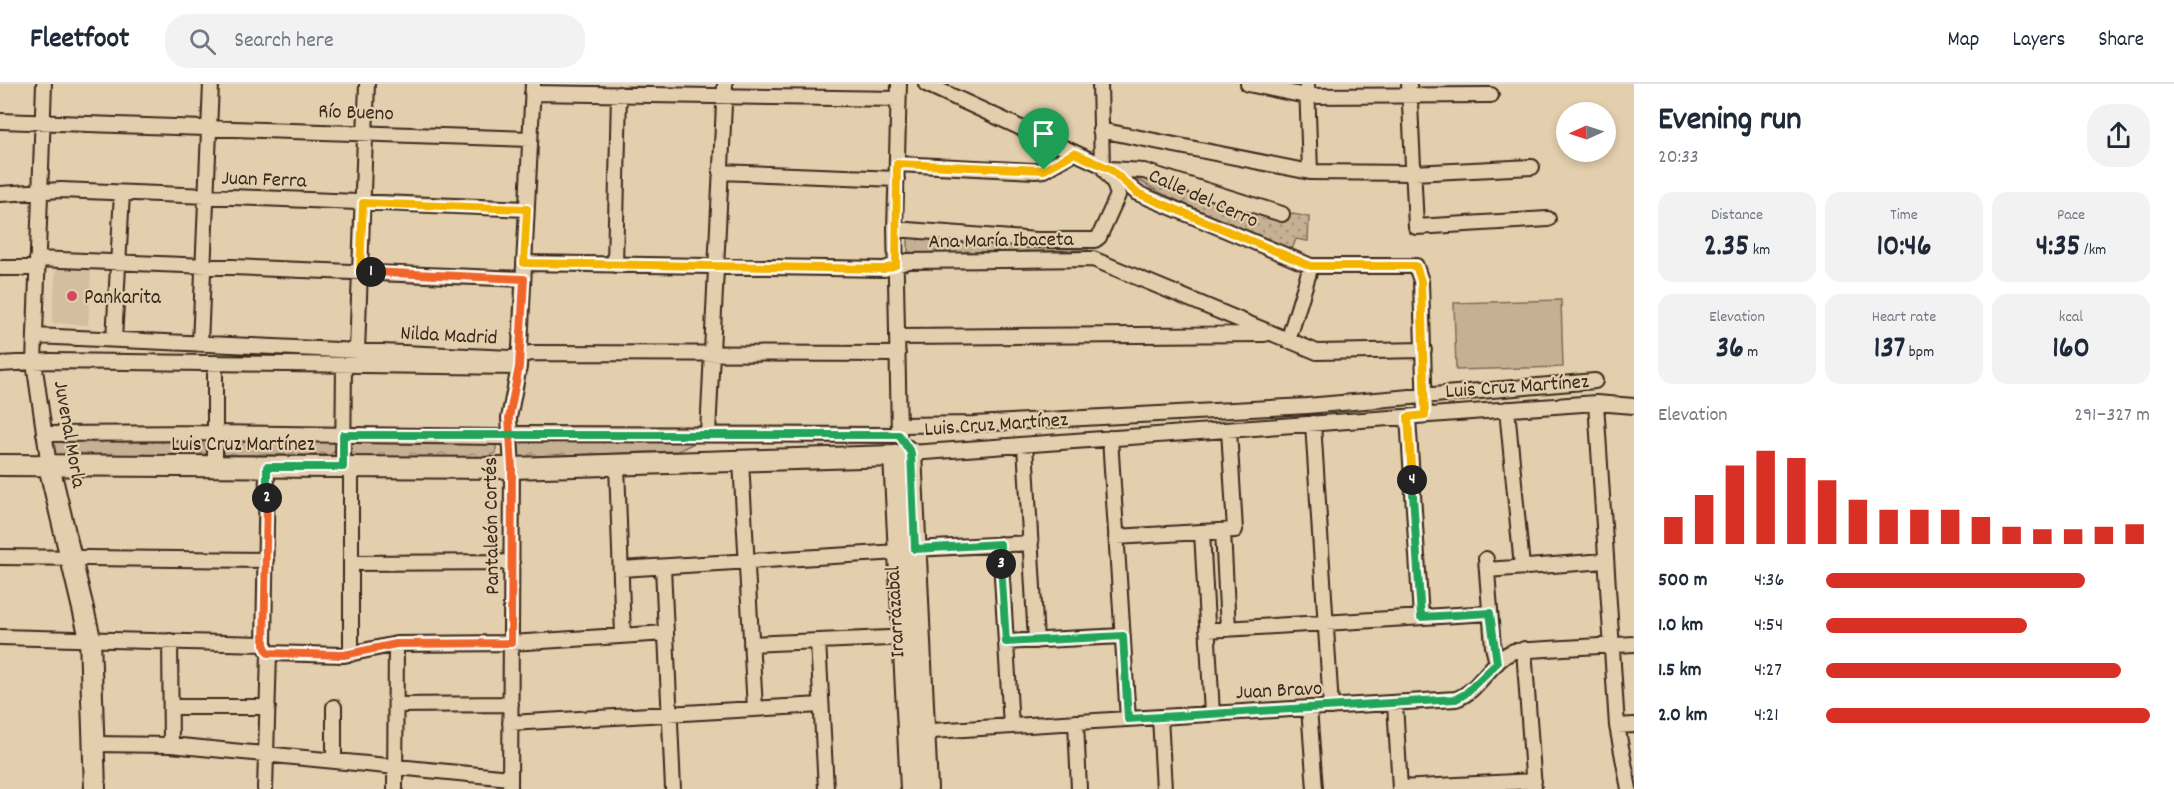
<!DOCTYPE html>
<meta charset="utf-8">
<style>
:root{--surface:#fff;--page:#f2f2f3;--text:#1f2937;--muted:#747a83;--line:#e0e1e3;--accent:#d93025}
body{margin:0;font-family:Dekko,sans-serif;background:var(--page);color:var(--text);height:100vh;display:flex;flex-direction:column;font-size:22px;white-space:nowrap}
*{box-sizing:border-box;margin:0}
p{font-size:20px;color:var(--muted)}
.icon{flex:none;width:33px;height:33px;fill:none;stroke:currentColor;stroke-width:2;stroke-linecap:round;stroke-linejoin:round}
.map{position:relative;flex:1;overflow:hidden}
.panel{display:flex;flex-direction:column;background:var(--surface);width:540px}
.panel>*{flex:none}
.needle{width:39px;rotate:267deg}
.fabs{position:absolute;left:1556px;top:18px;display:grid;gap:12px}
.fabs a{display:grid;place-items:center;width:60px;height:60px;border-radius:50%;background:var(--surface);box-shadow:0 3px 9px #0003;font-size:30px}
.pin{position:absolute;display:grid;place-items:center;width:51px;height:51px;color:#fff;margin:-62px -26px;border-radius:50% 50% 50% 0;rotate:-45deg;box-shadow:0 0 6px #0007}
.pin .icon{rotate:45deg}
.km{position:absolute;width:30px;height:30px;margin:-15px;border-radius:50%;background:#222;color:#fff;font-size:16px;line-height:30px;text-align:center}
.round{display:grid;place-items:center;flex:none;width:63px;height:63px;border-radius:24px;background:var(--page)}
.summary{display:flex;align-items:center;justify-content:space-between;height:102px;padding:0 24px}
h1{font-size:33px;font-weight:700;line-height:45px}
.metrics{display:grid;grid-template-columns:repeat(3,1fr);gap:9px;height:102px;padding:6px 24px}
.metrics div{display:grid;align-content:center;border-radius:15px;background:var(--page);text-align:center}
.metrics b{font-size:30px;font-weight:700}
.metrics small{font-size:16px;font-weight:400}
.metrics p{font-size:16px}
.chart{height:168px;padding:12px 24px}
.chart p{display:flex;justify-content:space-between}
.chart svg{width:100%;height:108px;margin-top:6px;stroke:var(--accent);stroke-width:6}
ul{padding:0 24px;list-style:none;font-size:20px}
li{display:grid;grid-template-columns:96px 72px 1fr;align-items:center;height:45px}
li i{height:15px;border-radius:8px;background:var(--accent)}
header{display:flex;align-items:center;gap:36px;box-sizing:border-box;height:84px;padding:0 30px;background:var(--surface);border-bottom:2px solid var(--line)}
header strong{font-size:28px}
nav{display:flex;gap:33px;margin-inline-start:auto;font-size:21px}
.search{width:420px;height:54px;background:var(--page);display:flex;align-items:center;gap:15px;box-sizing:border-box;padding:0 21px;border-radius:24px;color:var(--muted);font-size:22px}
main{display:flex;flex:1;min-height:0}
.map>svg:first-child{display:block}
</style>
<header>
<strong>Fleetfoot</strong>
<div class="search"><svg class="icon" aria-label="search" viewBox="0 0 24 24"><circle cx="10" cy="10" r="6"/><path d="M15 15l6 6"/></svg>Search here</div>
<nav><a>Map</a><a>Layers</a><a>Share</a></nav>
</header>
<main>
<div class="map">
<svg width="1634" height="705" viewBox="0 0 1634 705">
<defs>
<pattern id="grass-dots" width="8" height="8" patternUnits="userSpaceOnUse" patternTransform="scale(1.5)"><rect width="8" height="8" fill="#c5b093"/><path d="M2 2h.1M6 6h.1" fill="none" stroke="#a18f77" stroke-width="1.8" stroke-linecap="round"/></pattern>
<pattern id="park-crowns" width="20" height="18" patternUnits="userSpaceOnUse" patternTransform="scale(1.5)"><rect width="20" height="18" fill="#c5b093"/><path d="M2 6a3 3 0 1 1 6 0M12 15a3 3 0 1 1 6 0" fill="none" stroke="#a18f77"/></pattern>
</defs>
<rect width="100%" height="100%" fill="#e3cead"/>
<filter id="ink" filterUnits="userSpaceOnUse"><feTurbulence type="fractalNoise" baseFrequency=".0167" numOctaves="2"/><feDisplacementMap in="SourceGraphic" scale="12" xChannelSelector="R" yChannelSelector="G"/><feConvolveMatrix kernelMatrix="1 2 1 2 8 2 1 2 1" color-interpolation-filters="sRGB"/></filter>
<g filter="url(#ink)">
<path fill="#d3bfa0" d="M56,182L91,185L88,241L52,239Z"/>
<path fill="url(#grass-dots)" stroke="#806d58" stroke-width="1.5" d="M1134,94L1150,96L1274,135H1284L1288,129L1309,133L1308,157L1296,155L1291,168L1163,110Z"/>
<path fill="url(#park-crowns)" stroke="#806d58" stroke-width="1.5" d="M908,153L1088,163V166L908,170Z
M218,356L334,357L337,364L331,371H222Z
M517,356L698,357L678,367L520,373L515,370Z
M56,357L203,358L207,367L204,377L55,372L50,368V359Z
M354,358H496V369L486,373L355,375L350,374L349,362Z"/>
<path fill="#c5b093" stroke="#806d58" stroke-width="1.5" d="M1561,216L1563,283L1456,286L1454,219Z"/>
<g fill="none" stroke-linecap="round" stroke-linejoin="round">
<defs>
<path id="street" d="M44,0L34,278L49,382
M899,0L895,145L899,349
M926,0L1110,85L1137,109L1311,182H1416L1421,197L1425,331
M1248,0L1306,12L1491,11
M1307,0L1310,88
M1409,0L1416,143L1548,135
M532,9L898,15
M0,37L530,55
M1100,46L1310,88L1413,89L1532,83
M897,80L1035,87L1044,86L1074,69
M1110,85L1144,87L1282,130
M720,88L897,95
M0,110L61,106L527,125
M895,145L1037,156H1095L1099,153L1118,111L1114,99L1102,82L1100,0
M37,175L523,195
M524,179L884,185L908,177L1093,175L1317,268L1424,266
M615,181L619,10
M0,184H37
M35,252L511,274L531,269L898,270
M897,253L1265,250
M114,256L122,109
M1288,257L1311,182
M200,260L211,0
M357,267L367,0
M0,280L50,277L519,283
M1596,319L1617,642L1629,705
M1507,325L1522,483
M1408,333L1421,533
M1313,339L1331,623
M899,341L974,340L1307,322L1595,297
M44,350L215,349L499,353L520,350L899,351
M708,350L725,0
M1110,354L1128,635
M1025,361L1036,557
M907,363L911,369L1596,319L1634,322
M741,377L755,625
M617,381L623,552
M215,382V279
M343,383L344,281
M1223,447L1228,545
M1202,448L1212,630
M1116,453L1235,446L1229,346
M1000,460L1011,642
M915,465L1031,459
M0,473L266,476
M1486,475L1493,563L1497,579
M351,479L512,478
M663,483L673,705
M621,485L899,468
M1487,486L1605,477
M1207,546L1490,529
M0,553L264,560
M170,557L171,661
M818,557L826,705
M1006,558L1123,552
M751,560L912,553
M1524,565L1534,705
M269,569L344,571L396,560L511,559L666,549
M351,570V383
M1395,619L1400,705
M396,621L511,620
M171,623H268
M1309,624L1315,705
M1160,633L1164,705
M1076,638L1079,705
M510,639L821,621
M1617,642L1634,641
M916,648L1456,615C1480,607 1490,576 1514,567L1634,560
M93,660L171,661L510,694
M334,677V623
M1400,704L1534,697
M265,705L269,569L264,560L267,383
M395,705L396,560
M510,705L512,384L509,334L519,283L533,0"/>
<path id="secondary" d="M894,372L911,705
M0,381L512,384L894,372L911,369L927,705
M49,382L90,554L95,705"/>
</defs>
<use href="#street" stroke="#3b2a1e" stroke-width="18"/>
<use href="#secondary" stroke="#3b2a1e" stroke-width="24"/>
<use href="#street" stroke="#e3cead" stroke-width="14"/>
<use href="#secondary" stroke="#e3cead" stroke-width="20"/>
</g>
</g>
<g fill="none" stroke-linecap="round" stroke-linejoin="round" filter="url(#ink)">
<defs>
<path id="split-1" d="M371,188H360L363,119L527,125L524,179L884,185L896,181L897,80L1044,86"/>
<path id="split-2" d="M267,414L264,560L268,569L344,571L396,560L511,559L512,384L509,334L519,283L524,195L371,188"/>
<path id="split-3" d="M267,414V383H343V351H899L911,369L915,465L1000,460L1001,480"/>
<path id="split-4" d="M1001,480L1006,558L1123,552L1128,635L1456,615L1465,610L1497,579L1490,529L1421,533L1412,396"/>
<path id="split-5" d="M1044,86L1074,69L1110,85L1137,109L1311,182H1416L1421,197L1425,331L1408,333L1412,396"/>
</defs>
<use href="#split-1" stroke="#fff" stroke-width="12"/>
<use href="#split-2" stroke="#fff" stroke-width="12"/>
<use href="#split-3" stroke="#fff" stroke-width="12"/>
<use href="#split-4" stroke="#fff" stroke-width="12"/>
<use href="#split-5" stroke="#fff" stroke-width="12"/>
<use href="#split-1" stroke="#f5b400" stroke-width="8"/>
<use href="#split-2" stroke="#f0652b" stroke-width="8"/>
<use href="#split-3" stroke="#22a559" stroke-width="8"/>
<use href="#split-4" stroke="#22a559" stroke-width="8"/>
<use href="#split-5" stroke="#f5b400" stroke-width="8"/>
</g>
<circle fill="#d1495b" stroke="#e3cead" stroke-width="2" cx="72" cy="212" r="6"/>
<g text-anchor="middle" stroke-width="4.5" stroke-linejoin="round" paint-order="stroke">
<g font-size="21" fill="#3b2a1e" stroke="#e3cead">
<text transform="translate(356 27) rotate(2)" y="7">Río Bueno</text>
<text transform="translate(264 94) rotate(2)" y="7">Juan Ferra</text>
<text transform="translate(1204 113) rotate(24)" y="7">Calle del Cerro</text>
<text transform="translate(1001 155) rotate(-1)" y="7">Ana María Ibaceta</text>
<text transform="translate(449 250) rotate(3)" y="7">Nilda Madrid</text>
<text transform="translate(1517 301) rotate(-4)" y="7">Luis Cruz Martínez</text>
<text transform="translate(996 339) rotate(-4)" y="7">Luis Cruz Martínez</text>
<text transform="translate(71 350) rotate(80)" y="7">Juvenal Morla</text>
<text x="243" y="366">Luis Cruz Martínez</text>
<text transform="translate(490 442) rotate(-91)" y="7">Pantaleón Cortés</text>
<text transform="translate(894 528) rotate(-93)" y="7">Irarrázabal</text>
<text transform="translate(1279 605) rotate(-3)" y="7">Juan Bravo</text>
</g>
<g font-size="21" fill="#3b2a1e" stroke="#e3cead" text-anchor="start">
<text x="84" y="219">Pankarita</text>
</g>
</g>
</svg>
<div class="fabs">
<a><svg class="needle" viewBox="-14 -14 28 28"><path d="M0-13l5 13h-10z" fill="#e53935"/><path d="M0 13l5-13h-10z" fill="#747a83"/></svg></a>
</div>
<div class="pin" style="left:1044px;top:86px;background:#1e9e55"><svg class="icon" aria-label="arrive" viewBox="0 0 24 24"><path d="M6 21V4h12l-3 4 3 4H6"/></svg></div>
<b class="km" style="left:371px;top:188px">1</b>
<b class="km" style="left:267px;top:414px">2</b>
<b class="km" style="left:1001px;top:480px">3</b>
<b class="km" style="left:1412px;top:396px">4</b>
</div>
<section class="panel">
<div class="summary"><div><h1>Evening run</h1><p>20:33</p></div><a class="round"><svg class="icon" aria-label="share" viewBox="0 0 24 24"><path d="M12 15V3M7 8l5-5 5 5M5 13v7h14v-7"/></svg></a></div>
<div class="metrics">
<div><p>Distance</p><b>2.35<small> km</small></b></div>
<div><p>Time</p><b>10:46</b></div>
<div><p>Pace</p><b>4:35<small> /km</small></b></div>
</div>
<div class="metrics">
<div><p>Elevation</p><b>36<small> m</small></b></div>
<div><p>Heart rate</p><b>137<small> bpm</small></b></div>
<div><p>kcal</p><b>160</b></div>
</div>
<div class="chart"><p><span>Elevation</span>291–327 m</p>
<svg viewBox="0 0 160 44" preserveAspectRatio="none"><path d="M5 44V33M15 44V24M25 44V12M35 44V6M45 44V9M55 44V18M65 44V26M75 44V30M85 44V30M95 44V30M105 44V33M115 44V37M125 44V38M135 44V38M145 44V37M155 44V36"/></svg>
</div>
<ul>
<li><b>500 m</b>4:36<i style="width:80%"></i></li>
<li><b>1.0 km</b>4:54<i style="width:62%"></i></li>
<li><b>1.5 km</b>4:27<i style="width:91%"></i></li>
<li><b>2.0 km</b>4:21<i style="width:100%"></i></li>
</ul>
</section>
</main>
